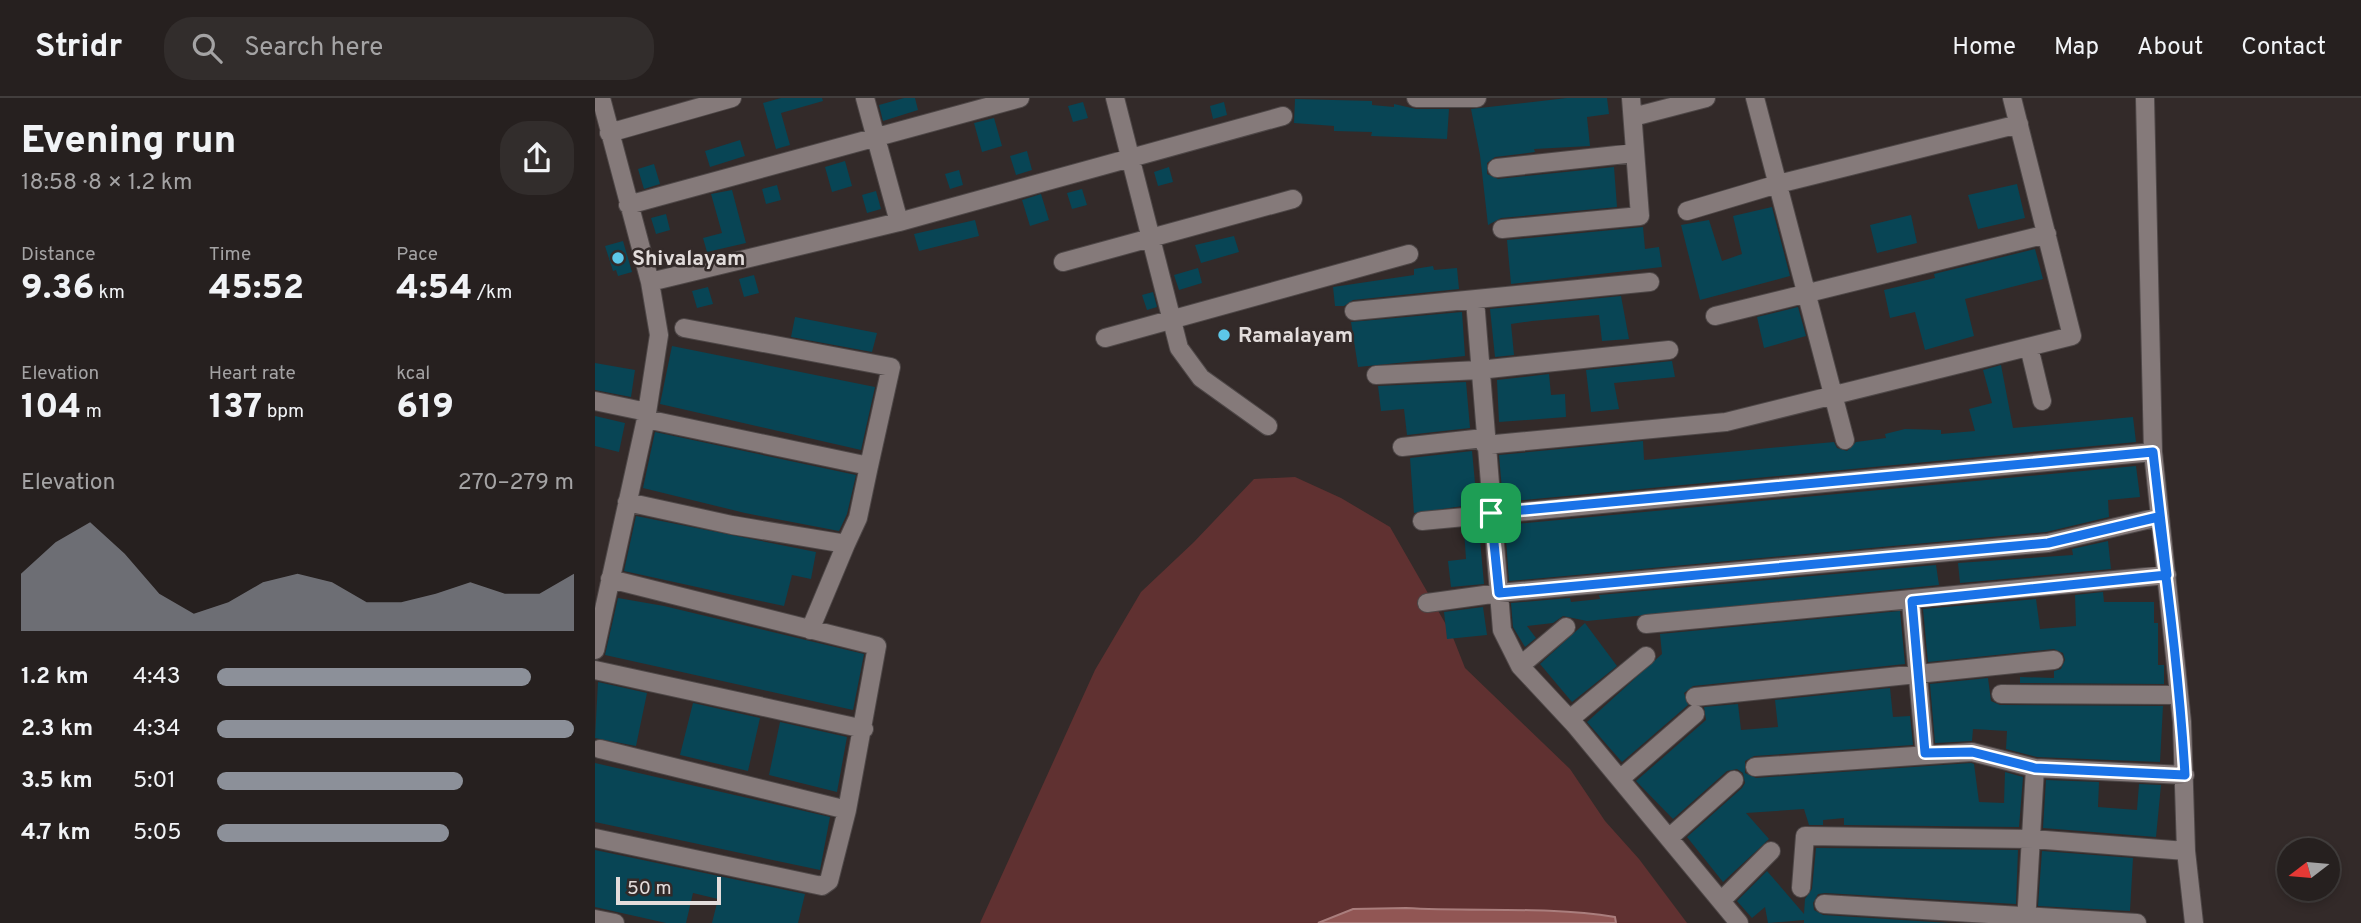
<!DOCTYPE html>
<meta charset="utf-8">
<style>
:root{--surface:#26201f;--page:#322d2c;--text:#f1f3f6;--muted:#a4a3a4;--line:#423e3d;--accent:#8c9099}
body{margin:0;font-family:Overpass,sans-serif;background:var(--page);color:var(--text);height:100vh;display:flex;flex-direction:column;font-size:26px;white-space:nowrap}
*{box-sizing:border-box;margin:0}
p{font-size:23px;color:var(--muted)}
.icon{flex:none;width:38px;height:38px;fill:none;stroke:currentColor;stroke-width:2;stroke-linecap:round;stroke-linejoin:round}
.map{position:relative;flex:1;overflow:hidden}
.sheet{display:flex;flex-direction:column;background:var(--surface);width:595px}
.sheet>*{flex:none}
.needle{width:46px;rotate:254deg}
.buttons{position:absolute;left:1682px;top:740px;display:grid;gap:14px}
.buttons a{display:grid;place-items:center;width:63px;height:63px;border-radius:50%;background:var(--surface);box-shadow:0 4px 10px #0003,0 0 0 2px var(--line);font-size:35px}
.scale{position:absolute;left:21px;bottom:18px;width:105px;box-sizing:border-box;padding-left:7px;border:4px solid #e3dddc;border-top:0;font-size:19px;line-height:24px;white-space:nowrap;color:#e3dddc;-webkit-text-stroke:5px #332a29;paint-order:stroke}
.pin{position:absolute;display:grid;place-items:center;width:60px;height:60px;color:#fff;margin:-30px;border-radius:14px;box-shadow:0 4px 10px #0006}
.round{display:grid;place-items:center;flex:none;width:74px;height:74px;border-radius:28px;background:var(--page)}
.overview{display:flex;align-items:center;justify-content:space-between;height:119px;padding:0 21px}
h1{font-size:38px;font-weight:800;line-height:52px}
.metrics{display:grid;grid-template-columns:repeat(3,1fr);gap:10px;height:119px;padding:7px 21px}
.metrics div{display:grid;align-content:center}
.metrics b{font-size:35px;font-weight:800}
.metrics small{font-size:19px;font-weight:400}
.metrics p{font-size:19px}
.chart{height:196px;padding:14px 21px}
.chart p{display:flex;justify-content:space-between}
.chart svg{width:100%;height:126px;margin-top:7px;fill:var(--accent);opacity:.7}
ul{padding:0 21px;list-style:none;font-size:23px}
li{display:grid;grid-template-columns:112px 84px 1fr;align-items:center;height:52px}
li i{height:18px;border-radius:9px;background:var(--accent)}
header{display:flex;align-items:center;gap:42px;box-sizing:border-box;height:98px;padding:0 35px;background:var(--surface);border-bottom:2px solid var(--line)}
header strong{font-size:33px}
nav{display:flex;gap:38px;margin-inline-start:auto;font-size:24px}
.search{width:490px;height:63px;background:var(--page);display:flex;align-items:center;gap:18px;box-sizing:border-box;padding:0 24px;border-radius:28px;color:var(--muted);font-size:26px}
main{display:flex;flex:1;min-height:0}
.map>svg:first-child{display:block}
</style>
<header>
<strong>Stridr</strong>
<div class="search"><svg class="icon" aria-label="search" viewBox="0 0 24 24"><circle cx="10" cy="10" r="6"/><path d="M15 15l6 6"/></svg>Search here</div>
<nav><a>Home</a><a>Map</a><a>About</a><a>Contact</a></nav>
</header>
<main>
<section class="sheet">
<div class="overview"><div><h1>Evening run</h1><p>18:58 · 8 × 1.2 km</p></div><a class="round"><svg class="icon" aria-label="share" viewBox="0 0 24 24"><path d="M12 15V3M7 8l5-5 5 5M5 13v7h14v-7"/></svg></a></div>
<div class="metrics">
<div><p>Distance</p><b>9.36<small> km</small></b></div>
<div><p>Time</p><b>45:52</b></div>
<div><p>Pace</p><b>4:54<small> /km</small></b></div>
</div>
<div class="metrics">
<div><p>Elevation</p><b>104<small> m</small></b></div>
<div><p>Heart rate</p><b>137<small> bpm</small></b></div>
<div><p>kcal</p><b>619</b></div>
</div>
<div class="chart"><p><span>Elevation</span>270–279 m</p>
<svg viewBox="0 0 160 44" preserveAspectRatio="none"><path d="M0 44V24L10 13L20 6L30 17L40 31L50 38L60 34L70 27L80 24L90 27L100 34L110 34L120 31L130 27L140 31L150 31L160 24V44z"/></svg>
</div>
<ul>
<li><b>1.2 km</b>4:43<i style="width:88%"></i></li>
<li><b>2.3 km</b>4:34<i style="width:100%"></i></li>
<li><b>3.5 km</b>5:01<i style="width:69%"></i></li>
<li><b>4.7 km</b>5:05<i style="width:65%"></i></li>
</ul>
</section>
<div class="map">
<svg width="1766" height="825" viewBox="0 0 1766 825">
<rect width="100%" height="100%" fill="#332a29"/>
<path fill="#603131" d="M700,379L746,400L795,429L857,537L870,570L975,671L1010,723L1044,761L1092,825H1021L1020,819L811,810L758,811L723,825H385L500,572L546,494L599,444L659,381Z"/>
<path fill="#915654" stroke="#aa7e7d" stroke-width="2" d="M811,810C880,814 951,808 1020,819L1021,825H723L758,811Z"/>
<path fill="#084555" d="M186,0H227L228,3L186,15L195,47L181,51L168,5Z
M309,0H320L323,12L288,23L284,7Z
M972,0H1012L1014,16L992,19L995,48L939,51L940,54L900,59L892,65V76L903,81L1019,69L1022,109L906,120L893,127L885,57L876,11Z
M700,1L777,3V7L799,9V6L821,11H854L852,41L776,38L777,34L739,33V28L699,25Z
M488,4L493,20L478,24L473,8Z
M629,4L632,17L618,21L615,8Z
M399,20L407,48L387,54L379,25Z
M145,42L150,58L115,69L110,53Z
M432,53L437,72L421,77L415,58Z
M250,63L257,88L237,94L230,69Z
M59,66L65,86L49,91L43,71Z
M574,69L578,84L563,88L559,74Z
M364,72L368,87L355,91L350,76Z
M1422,86L1430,120L1383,131L1373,97Z
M182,87L186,102L171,106L167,91Z
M487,91L492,107L477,111L472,95Z
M137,92L151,145L112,154L108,140L127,135L116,96Z
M281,93L286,111L272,115L267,97Z
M446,96L454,122L435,128L427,102Z
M1177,109L1195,178L1105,202L1086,127L1114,122L1127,163L1147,156L1138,118Z
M71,116L75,132L61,136L56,120Z
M1316,117L1322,145L1282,155L1275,127Z
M380,122L384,138L324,153L319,136Z
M1048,129L1050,151L1064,149L1067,169L916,186L912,142Z
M639,138L644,154L606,165L600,147Z
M28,143L37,174L23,178L21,172L18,173L10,148Z
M1440,151L1448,181L1370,201L1379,238L1330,252L1320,214L1295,220L1289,192L1340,180L1339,176Z
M838,168L839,172L862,170L864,191L758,202L749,208H740L738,189L819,177V171Z
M603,170L607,185L584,192L579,177Z
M159,177L164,195L149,199L144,181Z
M113,189L118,206L102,210L97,193Z
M558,194L562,209L552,212L547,197Z
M1026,198L1034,241L1007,243L1004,217L937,223L916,226L919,257L900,259L895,211Z
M1203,209L1211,238L1169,250L1162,219Z
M867,214L870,258L763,269L756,224Z
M200,219L282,235L277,254L196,239Z
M77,248L280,289L266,352L65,306Z
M1077,263L1080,279L1019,285L1024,311L996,314L991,272Z
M0,265L40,272L36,299L0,292Z
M1406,267L1418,330L1538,319L1541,344L908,404L904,357L1048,343L1049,362L1239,344L1242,350L1252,353L1261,344L1291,340L1290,336L1310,331L1346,332V336L1380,333L1374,311L1397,305L1388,272Z
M954,276L956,297L970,296L971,319L904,324L902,282Z
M871,284L875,330L812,337L809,311L786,313L783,288Z
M0,318L30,325L24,354L0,348Z
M60,334L261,377L252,416L244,433L150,415L48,390Z
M877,353L882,406L819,415L815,360Z
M1541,368L1545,399L1513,402L1514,419L1451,434L914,483L910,427Z
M41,418L221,454L216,481L197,477L189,508L29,473Z
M884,431L889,486L856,489L853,463L871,461L869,432Z
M1513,443L1516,471L1365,485L1363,465L1478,457L1477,451Z
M1341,467L1344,487L992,523L968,518L958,525L932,528L941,540L930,549L918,529L916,505L975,500L976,504L1005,501L1004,497Z
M1508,494L1509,504H1559V525H1563V567H1569V586L1425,585V579L1459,580V573L1466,571L1470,562L1468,555L1459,551L1333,564L1328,511L1441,501L1445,531L1481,528L1480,497Z
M23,500L69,508L269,556L258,612L10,557Z
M888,509L892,537L852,541L849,514Z
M1305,513L1310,566L1098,588L1089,595L1093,607L1027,664L992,624L1067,556L1065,536Z
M990,525L1022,568L977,604L945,566Z
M1393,580L1396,603L1405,607L1568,608L1565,664L1442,659L1411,651L1412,633L1378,631L1377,643L1340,645L1335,586Z
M3,584L52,595L41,648L0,640Z
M1295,590L1298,619L1315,618L1318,647L1159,658L1150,663V675L1161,680L1376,665L1379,666L1384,704L1409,705L1410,674L1428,679L1424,729L1249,727V720L1228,722V727H1214L1209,711L1151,715L1174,741L1128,784L1092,739L1147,690L1150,685L1148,675L1142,671L1132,673L1078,721L1041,683L1111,622L1109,609L1143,606L1146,632L1183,629L1180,602Z
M98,605L165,620L153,673L85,657Z
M185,624L252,639L242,694L174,677Z
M0,665L235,719L225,772L0,724Z
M1451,682L1504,684L1503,709L1542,712L1544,686L1566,687L1561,739L1448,730Z
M1221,750L1423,752L1421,806L1230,795L1223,796L1218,805L1219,812L1228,817L1354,825H1209V822L1173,825L1170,809L1157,820L1142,803L1172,773L1209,816L1210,801L1217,791Z
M0,752L210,796L203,825H117L123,801L98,795L91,825H71L0,809Z
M1447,753L1538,760L1535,813L1443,808Z"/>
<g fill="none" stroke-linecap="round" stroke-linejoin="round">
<defs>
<path id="minor" d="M270,0L304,124
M520,0L584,250L606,280L673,328
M821,0H882
M1160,0L1250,342
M1550,0L1558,354L1587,624L1591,753L1599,825
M1038,19L1111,0
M14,35L137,0
M902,70L1040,55
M33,107L425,0
M1092,113L1183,86L1424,26
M907,131L1045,118L1036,0
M468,164L698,101
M55,184L304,124L688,18
M880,202L907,532L925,568L980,627L1144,825
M759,213L1055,184
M1120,218L1452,136
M89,230L296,269L274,368
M510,240L814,156
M1434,249L1447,303
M781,277L884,272L1074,252
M0,303L52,314
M890,347L1131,324L1477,238L1417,0
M807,349L889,340
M32,404L137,427L251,446L263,420L274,368L51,321
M827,423L1558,354
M1316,504L1330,655
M832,505L904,495L1453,445L1564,419
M1051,526L1572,477
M215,532L251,446
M0,552L51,321L64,237L55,184L6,0
M925,568L971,529
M0,572L269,631
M1406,596L1584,597
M1100,599L1459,562
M975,621L1051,558
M5,651L252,712
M1160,669L1377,654L1440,670L1590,677
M1025,681L1100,616
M1075,739L1139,682
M0,740L227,788L234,783L252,712L282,548L15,481
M1206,790L1210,738L1437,741L1591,753
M1126,803L1176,753
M1229,806L1542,825
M0,821L20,825
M1431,825L1440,670"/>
</defs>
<use href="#minor" stroke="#4e4747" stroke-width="20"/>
<use href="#minor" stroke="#857a7a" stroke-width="18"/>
</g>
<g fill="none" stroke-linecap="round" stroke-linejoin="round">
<defs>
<path id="route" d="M896,415L1558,354L1572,477L1317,503L1330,655L1377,654L1440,670L1590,677C1585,591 1575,505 1563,419L1453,445L904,495L896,415"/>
</defs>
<use href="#route" stroke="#fff" stroke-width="14"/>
<use href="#route" stroke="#1a73e8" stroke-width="9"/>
</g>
<g fill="#5dc7e8" stroke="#332a29" stroke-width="2.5">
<circle cx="23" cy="160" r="7"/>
<circle cx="629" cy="237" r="7"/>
</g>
<g text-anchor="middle" stroke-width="5" stroke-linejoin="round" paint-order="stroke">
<g font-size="21" font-weight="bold" fill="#e3dddc" stroke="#332a29" text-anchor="start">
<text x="37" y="167">Shivalayam</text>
<text x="643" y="244">Ramalayam</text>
</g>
</g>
</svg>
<div class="buttons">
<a><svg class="needle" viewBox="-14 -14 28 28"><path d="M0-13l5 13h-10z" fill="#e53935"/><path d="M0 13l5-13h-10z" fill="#a4a3a4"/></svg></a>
</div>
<div class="scale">50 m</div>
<div class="pin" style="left:896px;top:415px;background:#1e9e55"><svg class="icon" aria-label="arrive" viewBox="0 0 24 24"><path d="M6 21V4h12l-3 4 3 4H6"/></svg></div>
</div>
</main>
